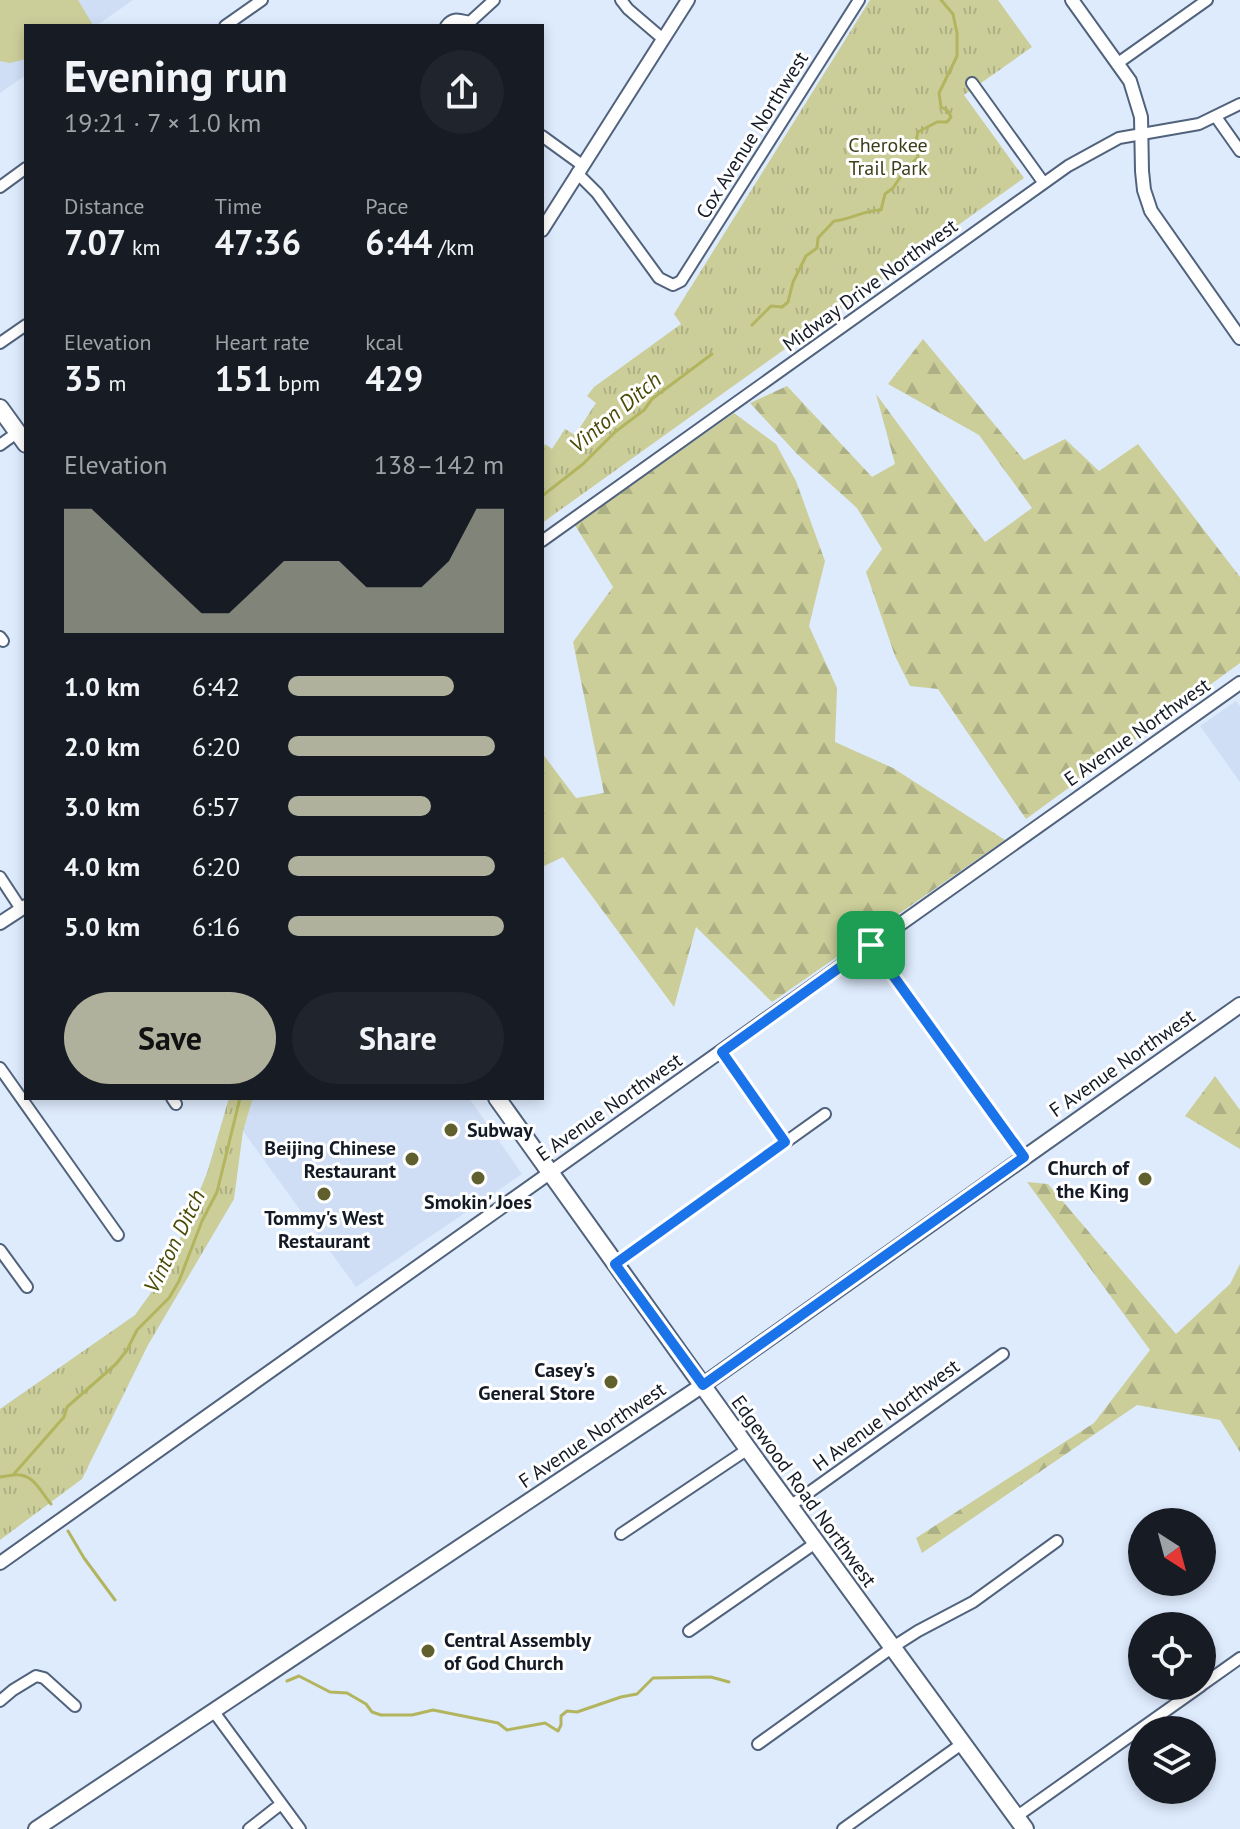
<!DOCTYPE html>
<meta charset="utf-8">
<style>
:root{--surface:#171b24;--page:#20242c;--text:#f1f3f6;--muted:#9ea1a6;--accent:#afb19c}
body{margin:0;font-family:"PT Sans",sans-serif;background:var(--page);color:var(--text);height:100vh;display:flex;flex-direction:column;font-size:30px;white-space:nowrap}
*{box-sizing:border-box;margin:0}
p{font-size:26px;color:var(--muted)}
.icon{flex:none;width:44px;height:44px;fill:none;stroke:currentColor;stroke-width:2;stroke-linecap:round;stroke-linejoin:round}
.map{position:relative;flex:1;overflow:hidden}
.drawer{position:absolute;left:24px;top:24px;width:520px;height:1076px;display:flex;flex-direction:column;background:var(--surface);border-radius:0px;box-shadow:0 4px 12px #0003}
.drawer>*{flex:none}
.needle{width:52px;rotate:144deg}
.controls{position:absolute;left:1128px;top:1508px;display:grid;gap:16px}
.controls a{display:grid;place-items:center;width:88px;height:88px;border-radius:50%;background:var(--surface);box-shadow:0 4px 12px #0003;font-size:40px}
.pin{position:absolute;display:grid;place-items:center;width:68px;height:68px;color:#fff;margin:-34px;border-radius:16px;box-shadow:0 4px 12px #0006}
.round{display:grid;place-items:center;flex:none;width:84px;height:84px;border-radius:42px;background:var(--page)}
.overview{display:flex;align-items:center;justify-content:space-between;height:136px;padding:0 40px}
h1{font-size:44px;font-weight:700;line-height:60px}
.figures{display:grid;grid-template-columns:repeat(3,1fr);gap:12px;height:136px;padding:8px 40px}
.figures div{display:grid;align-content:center}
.figures b{font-size:34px;font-weight:700}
.figures small{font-size:22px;font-weight:400}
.figures p{font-size:22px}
.chart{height:224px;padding:16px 40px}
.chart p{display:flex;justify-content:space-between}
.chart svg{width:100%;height:144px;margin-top:8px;fill:var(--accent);opacity:.7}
.primary-button{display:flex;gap:16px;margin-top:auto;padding:16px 40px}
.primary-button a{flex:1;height:92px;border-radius:48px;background:var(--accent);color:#111;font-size:32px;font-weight:700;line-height:92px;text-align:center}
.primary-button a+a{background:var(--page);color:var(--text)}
ul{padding:0 40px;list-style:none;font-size:26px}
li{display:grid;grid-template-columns:128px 96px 1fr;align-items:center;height:60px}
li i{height:20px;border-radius:10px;background:var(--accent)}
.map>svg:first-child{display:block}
</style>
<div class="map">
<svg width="1240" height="1829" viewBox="0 0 1240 1829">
<defs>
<pattern id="forest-firs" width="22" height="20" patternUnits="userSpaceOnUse" patternTransform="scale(2)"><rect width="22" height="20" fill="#cbce99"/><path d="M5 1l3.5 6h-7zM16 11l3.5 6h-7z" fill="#adb084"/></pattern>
<pattern id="park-tufts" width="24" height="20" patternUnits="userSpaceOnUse" patternTransform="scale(2)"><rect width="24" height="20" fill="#cbce99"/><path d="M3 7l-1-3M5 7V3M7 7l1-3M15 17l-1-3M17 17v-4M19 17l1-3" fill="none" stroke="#adb084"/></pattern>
</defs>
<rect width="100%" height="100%" fill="#deebfd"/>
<path fill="#cfdef5" d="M0,0H133L96,26H26V75L0,93Z
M1236,701L1240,706V782L1200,726Z
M253,1098H469L522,1174L356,1287L243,1131Z"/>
<path fill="url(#forest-firs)" d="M923,339L1024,460L1065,439L1099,471L1138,444L1240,577V663L1026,819L938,689L910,686L895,656L866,572L882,549L857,508L797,454L750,403L787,386L872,477L895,464L876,394L985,542L1032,508L979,435L888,384Z
M734,413L776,444L796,481L825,561L809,626L837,688L835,742L893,768L1005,840L772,1002L696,927L674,1007L563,857L542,867V753L576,798L604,793L573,642L613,587L575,525Z
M1215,1076L1240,1110V1149L1185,1116Z
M1027,1182L1048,1184L1176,1334L1230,1284L1240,1264V1452L1220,1420L1137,1405L922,1553L916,1538L1094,1423L1150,1350Z"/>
<path fill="url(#park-tufts)" d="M870,0H998L1032,47L964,95L1024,178L542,523V448L545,444L552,449L565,429L575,435L596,403L587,396L594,387L681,324L674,314Z
M229,1098H253L243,1131L234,1199L148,1345L82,1479L0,1540V1409L135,1315L166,1272L207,1173Z"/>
<path fill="#cbce99" d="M0,0H78L93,25L26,26V59L10,63L0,61Z"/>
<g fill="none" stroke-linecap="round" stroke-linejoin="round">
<path stroke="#b2b55e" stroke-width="3" d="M752,325L771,306L782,307L788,302L793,282L806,256L817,248L818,238L834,221C850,220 864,210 881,210L885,194L893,188L905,170L918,157L915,145L918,132L937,122H947L951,117L947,110L941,107L939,93L957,56V33L953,14L941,0
M542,496L583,464L615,432L644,410L652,399L712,354
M13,1475C34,1473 39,1490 51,1504
M0,1477L13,1475L64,1417L67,1407L116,1364L127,1350L137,1330L169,1298L179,1281L202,1221L217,1192L240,1098
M68,1531L84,1558L115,1600
M287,1681L299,1676L330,1692L347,1693L366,1704L372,1712L381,1715H412L433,1710L498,1723L507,1730L545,1723L558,1731L561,1725V1716L567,1711L577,1712L621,1697L637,1694L653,1678L711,1677L729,1682"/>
<defs>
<path id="minor" d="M621,0L628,9L663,39
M470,22L494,0
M225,26L262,0
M446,26C453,16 460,20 470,22V26
M1118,63L1207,0
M972,83L1043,182
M1216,117L1240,151
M542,136L582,165
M577,173L597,193L659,278L673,285L681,281L859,0
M0,187L26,168
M0,343L26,325
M0,445L18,432
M542,541L1068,166L1119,138L1199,124L1240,104
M0,637L3,641
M0,877L21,909
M871,945L1024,1157
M722,1052L785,1142
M0,1068L118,1235
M172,1098L176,1104
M0,1250L27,1287
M615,1264L825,1114
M790,1506L1003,1354
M621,1534L748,1449
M689,1631L817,1542
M1202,1685L1240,1658
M0,1701L13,1690L36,1676L44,1678L75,1706
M214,1712L300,1829
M758,1744L893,1647L918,1631L973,1602L1057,1541
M1016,1817L1201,1686
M249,1829L281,1804
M843,1829L963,1743"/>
<path id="tertiary" d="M1072,0L1130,81L1141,117L1142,171L1144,190L1151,211L1240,338
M542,230L688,0
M0,923L26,906
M0,1563L1240,683"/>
<path id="secondary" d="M36,1829L703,1385L1240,1005"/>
<path id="primary" d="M0,408L26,444
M497,1098L748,1449L1025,1829"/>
</defs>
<use href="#minor" stroke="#51627d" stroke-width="14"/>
<use href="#tertiary" stroke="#51627d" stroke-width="16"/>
<use href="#secondary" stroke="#51627d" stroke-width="18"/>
<use href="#primary" stroke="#51627d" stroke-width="20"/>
<use href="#minor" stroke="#fff" stroke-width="10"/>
<use href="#tertiary" stroke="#fff" stroke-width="12"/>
<use href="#secondary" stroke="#fff" stroke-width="14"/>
<use href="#primary" stroke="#fff" stroke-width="16"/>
</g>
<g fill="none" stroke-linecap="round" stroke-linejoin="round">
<defs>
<path id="route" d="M871,945L1024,1157L703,1385L615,1264L785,1142L722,1052Z"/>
</defs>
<use href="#route" stroke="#fff" stroke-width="16"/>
<use href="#route" stroke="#1a73e8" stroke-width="10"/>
</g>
<g fill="#5f602e" stroke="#fff" stroke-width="3">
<circle cx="451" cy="1130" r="8"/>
<circle cx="412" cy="1159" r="8"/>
<circle cx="478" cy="1178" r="8"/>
<circle cx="1145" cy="1179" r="8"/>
<circle cx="324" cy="1194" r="8"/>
<circle cx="611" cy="1382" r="8"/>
<circle cx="428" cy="1651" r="8"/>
</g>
<g text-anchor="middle" stroke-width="6" stroke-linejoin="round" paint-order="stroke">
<g font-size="20" fill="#141b26" stroke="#fff">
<text transform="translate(752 135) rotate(-58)" y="7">Cox Avenue Northwest</text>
<text transform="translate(870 285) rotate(-36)" y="7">Midway Drive Northwest</text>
<text transform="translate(1137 732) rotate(-35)" y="7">E Avenue Northwest</text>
<text transform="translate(1122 1063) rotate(-35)" y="7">F Avenue Northwest</text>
<text transform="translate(609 1107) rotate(-35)" y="7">E Avenue Northwest</text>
<text transform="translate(886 1415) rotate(-36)" y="7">H Avenue Northwest</text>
<text transform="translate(592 1435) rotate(-34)" y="7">F Avenue Northwest</text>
<text transform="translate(804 1491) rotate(54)" y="7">Edgewood Road Northwest</text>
</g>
<g font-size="20" fill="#3e3f1a" stroke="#fff">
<text x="888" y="152">Cherokee<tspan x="888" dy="23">Trail Park</tspan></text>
</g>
<g font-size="20" font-weight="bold" fill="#141b26" stroke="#fff" text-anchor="end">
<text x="467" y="1137" text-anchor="start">Subway</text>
<text x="396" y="1155">Beijing Chinese<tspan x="396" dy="23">Restaurant</tspan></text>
<text x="1129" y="1175">Church of<tspan x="1129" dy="23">the King</tspan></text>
<text x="478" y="1209" text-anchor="middle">Smokin' Joes</text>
<text x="324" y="1225" text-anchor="middle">Tommy's West<tspan x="324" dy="23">Restaurant</tspan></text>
<text x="595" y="1377">Casey's<tspan x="595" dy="23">General Store</tspan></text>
<text x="444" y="1647" text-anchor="start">Central Assembly<tspan x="444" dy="23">of God Church</tspan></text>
</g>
<g font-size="22" font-style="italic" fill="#494a04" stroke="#fff">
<text transform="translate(615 412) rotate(-40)" y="8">Vinton Ditch</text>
<text transform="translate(174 1241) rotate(-64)" y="8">Vinton Ditch</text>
</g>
</g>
</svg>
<div class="controls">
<a><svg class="needle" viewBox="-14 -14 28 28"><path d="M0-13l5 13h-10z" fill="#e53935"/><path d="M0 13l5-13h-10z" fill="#9ea1a6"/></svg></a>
<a><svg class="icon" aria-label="locate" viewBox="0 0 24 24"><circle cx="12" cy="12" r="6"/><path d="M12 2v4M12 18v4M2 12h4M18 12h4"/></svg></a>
<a><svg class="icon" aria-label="layers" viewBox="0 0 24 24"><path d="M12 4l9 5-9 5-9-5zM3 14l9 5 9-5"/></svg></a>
</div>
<div class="pin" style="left:871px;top:945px;background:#1e9e55"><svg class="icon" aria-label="arrive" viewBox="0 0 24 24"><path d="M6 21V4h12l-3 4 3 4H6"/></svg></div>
<section class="drawer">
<div class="overview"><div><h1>Evening run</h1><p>19:21 · 7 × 1.0 km</p></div><a class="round"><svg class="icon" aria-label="share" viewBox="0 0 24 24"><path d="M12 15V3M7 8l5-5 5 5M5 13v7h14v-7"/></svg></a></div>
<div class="figures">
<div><p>Distance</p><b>7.07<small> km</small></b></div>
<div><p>Time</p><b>47:36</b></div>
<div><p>Pace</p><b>6:44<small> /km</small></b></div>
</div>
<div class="figures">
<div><p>Elevation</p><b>35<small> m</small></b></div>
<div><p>Heart rate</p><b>151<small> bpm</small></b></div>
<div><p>kcal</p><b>429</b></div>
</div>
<div class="chart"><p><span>Elevation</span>138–142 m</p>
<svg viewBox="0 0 160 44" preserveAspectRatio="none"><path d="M0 44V6L10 6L20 14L30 22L40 30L50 38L60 38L70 30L80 22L90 22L100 22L110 30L120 30L130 30L140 22L150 6L160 6V44z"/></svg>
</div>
<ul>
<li><b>1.0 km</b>6:42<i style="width:77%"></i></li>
<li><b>2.0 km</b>6:20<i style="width:96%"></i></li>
<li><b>3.0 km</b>6:57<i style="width:66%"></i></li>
<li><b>4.0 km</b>6:20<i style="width:96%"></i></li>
<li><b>5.0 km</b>6:16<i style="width:100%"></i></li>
</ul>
<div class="primary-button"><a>Save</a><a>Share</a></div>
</section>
</div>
